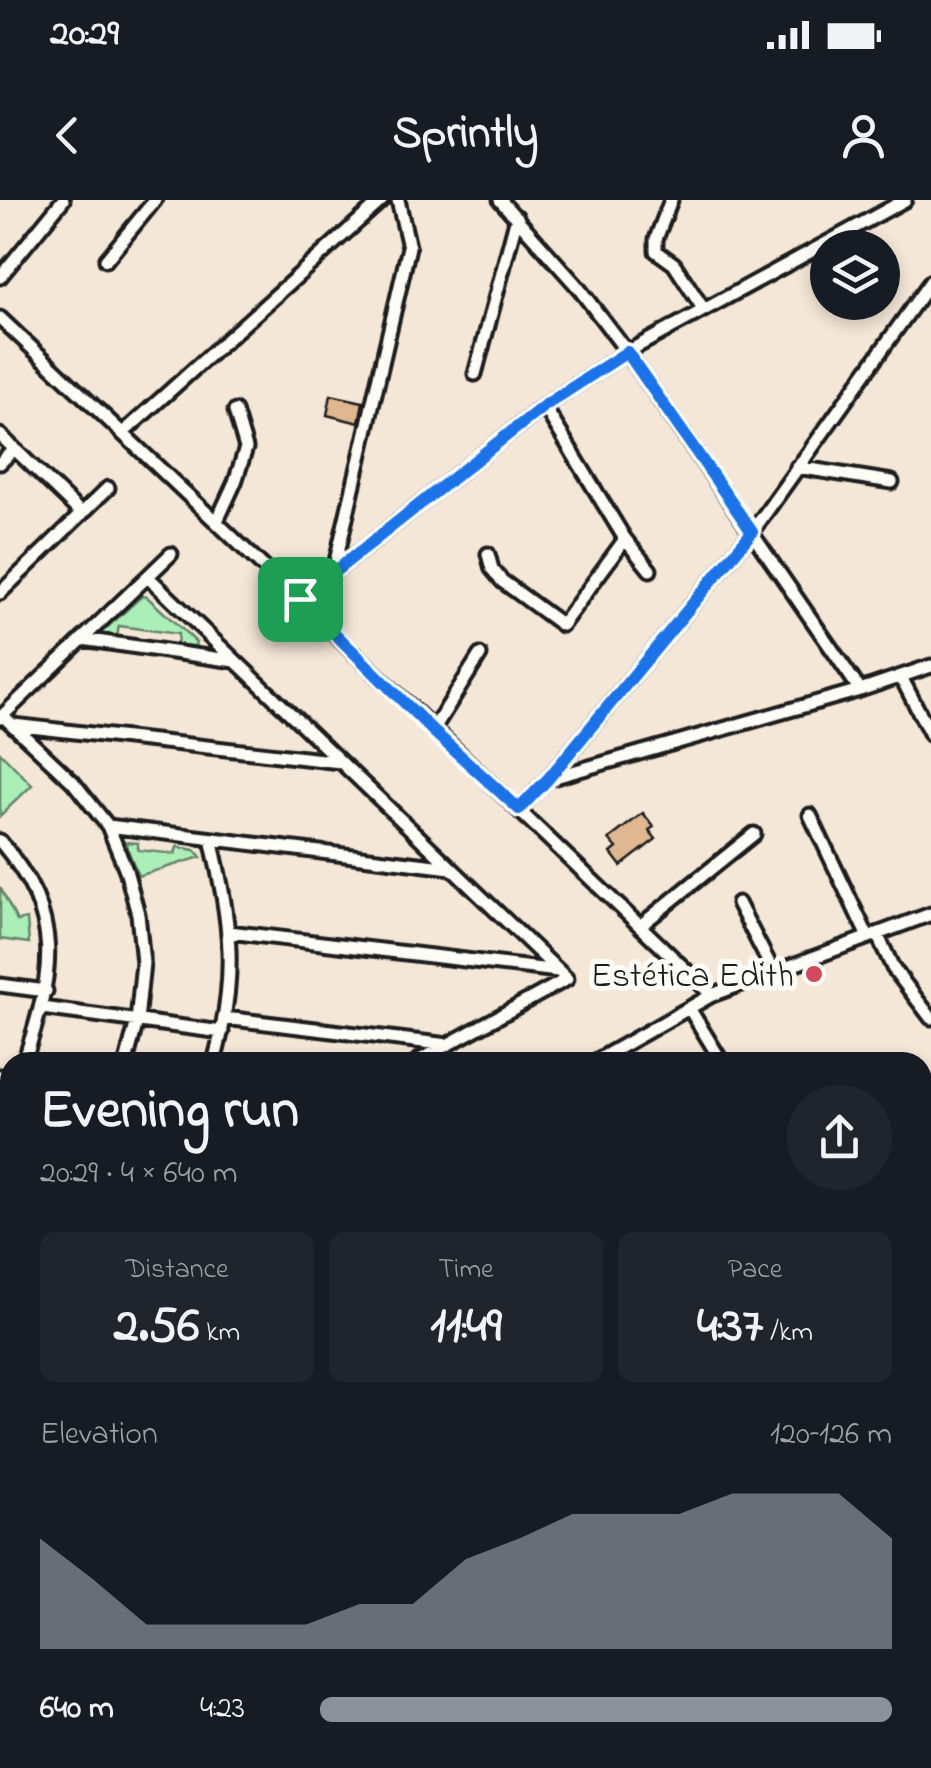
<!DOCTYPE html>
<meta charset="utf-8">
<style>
:root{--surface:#171b24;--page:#20242c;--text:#f1f3f6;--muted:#9ea1a6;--accent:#8c9099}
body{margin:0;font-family:"Indie Flower",sans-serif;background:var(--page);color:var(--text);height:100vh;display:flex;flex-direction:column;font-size:38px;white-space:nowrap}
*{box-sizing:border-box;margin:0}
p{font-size:32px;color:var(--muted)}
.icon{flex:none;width:55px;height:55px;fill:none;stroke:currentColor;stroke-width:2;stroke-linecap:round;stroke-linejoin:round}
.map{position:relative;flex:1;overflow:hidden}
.panel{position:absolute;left:0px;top:852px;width:932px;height:718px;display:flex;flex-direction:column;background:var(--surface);border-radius:30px 30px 0 0;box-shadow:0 5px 15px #0003}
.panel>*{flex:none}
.fabs{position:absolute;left:810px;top:30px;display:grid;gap:20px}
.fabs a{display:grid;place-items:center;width:90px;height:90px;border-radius:50%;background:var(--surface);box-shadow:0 5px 15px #0003;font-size:50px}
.pin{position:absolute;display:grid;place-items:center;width:85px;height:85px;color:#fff;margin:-42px;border-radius:20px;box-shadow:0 5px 15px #0006}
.round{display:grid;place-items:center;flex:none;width:105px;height:105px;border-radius:52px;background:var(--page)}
.headline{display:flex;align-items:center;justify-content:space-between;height:170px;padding:0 40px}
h1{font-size:55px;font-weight:700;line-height:75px}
.metrics{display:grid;grid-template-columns:repeat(3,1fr);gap:15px;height:170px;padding:10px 40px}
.metrics div{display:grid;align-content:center;border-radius:15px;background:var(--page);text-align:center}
.metrics b{font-size:50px;font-weight:700}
.metrics small{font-size:28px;font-weight:400}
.metrics p{font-size:28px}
.chart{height:280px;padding:20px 40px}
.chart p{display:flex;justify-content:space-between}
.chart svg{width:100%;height:180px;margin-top:10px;fill:var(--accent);opacity:.7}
ul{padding:0 40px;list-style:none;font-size:32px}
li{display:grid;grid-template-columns:160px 120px 1fr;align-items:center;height:75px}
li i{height:25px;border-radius:12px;background:var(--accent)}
.status{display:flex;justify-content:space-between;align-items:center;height:70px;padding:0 50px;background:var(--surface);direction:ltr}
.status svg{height:28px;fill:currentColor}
header{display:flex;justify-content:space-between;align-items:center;height:130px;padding:0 40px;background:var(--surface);font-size:45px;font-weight:700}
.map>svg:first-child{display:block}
</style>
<div class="status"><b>20:29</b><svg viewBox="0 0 49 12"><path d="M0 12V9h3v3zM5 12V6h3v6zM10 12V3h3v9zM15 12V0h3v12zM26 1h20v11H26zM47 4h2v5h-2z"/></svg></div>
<header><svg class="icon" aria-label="back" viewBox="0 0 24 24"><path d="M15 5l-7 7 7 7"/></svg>Sprintly<svg class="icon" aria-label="person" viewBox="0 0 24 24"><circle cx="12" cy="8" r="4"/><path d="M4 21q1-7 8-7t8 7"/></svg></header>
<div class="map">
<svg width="931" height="1568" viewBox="0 0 931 1568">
<rect width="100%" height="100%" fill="#f4e7d8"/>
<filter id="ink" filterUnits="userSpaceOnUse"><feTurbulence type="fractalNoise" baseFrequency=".01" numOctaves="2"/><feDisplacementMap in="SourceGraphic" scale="20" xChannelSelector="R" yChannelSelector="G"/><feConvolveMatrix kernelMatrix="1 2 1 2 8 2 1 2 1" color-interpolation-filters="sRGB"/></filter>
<g filter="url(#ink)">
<path fill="#eed9c2" d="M931,897V1377L923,1388L922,900Z
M10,1245V1484L0,1472V1251Z
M71,1560H786L780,1568H77Z"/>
<path fill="#abeeb7" stroke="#64856a" stroke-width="2.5" d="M142,396L147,397L196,442L195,446L177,445L178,434L119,426L117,436L104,434L103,431Z
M0,552L32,585L0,616Z
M125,642L138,643V650L175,654L177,647L195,650L201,657L138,676Z
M0,687L17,721L27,719L29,743L0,739Z
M931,897V1085L922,1070L923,900Z
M931,1088V1221L923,1214L922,1100Z"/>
<path fill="#dfb790" stroke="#1c1c1c" stroke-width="2.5" d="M331,195L363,202L359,223L327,215Z
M643,613L654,627L649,630L656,639L621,666L611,653L617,648L609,639Z"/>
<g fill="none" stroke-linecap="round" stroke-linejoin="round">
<defs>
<path id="lane" d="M922,1238L931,1246
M0,1277L10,1268
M0,1307L10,1298
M922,1350L931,1340
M0,1439L10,1451
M0,1478L10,1469
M106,1560L114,1568
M130,1568L139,1560"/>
<path id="street" d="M500,0L577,86L627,152L860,490
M671,0L656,39V51L674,64L704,110
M106,60L155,0
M0,77L63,0
M0,118C239,342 475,568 712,795
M475,174L517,17
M544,206L625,339L650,370
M123,233L382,0
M0,235L82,314
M0,263L14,249
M797,267L892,282
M217,321L235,282L246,248L235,211
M488,354L492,369L502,381L562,425L625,339
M334,370L409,47L398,0
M148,377L567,779L416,862
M0,393L108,288
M300,399L544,206L627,152L905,0
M82,439L235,461
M901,477L931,535
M3,516L73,582L108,626L126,670L138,714L143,763L137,821L126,862
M0,518L171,354
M13,525L340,562
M433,530L480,455
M548,579L860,490L931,466
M519,609L548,579L752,332L931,81
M810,615L868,737
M108,626L451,668
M211,639C231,725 238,776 214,862
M0,641C66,719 53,773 24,862
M738,703L774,773
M640,726L754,634
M229,732L558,771
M877,734L893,768L931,818
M0,785L46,791
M42,808L222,832
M689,808L722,862
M225,818L448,845
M594,862L712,795L931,714
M0,876L10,877
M922,888L931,885
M0,957L10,914
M0,1063L10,1073
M0,1090L10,1101
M0,1225L10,1219
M818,1568L819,1560"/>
<path id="secondary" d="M922,1408L931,1397
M922,1458L931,1447
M0,1497L10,1510
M0,1537L10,1550
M18,1560L25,1568
M48,1560L55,1568
M796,1568L802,1560
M833,1568L840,1560"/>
</defs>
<use href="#lane" stroke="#1c1c1c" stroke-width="14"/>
<use href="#street" stroke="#1c1c1c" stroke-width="19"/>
<use href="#secondary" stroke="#1c1c1c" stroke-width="22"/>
<path stroke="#1c1c1c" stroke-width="2.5" stroke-dasharray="10 8" stroke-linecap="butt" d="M922,1260L931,1267
M1,1427L10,1419
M492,1560L502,1568
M583,1560L592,1568
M519,1568L526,1560"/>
<use href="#lane" stroke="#fdfcf7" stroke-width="6"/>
<use href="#street" stroke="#fdfcf7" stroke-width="11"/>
<use href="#secondary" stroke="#fdfcf7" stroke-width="15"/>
</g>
</g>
<g fill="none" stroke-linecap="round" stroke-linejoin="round" filter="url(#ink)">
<defs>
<path id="route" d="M627,152L752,332L548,579L519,609L432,530L300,399L544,206Z"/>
</defs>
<use href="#route" stroke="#fff" stroke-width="20"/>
<use href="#route" stroke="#1a73e8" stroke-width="12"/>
</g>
<circle fill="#d1495b" stroke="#fdfcf7" stroke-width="4" cx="814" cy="774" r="10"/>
<g text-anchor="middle" stroke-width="10" stroke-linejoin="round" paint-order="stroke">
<g font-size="35" fill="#1c1c1c" stroke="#fdfcf7" text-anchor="end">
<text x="794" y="786">Estética Edith</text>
</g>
</g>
</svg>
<div class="fabs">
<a><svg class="icon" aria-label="layers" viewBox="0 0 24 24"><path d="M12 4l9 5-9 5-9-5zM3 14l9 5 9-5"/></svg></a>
</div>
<div class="pin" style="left:300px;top:399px;background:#1e9e55"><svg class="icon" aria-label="arrive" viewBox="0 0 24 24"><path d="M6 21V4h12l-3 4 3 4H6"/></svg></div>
<section class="panel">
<div class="headline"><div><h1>Evening run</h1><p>20:29 · 4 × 640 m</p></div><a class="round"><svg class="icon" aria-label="share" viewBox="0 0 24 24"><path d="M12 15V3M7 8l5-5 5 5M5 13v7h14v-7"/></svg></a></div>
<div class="metrics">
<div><p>Distance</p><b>2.56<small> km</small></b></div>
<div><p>Time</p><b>11:49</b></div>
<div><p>Pace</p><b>4:37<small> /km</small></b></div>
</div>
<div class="chart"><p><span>Elevation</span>120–126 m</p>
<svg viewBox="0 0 160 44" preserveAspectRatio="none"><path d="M0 44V17L10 27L20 38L30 38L40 38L50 38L60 33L70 33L80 22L90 17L100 11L110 11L120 11L130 6L140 6L150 6L160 17V44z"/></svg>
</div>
<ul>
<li><b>640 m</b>4:23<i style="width:100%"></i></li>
</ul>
</section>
</div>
